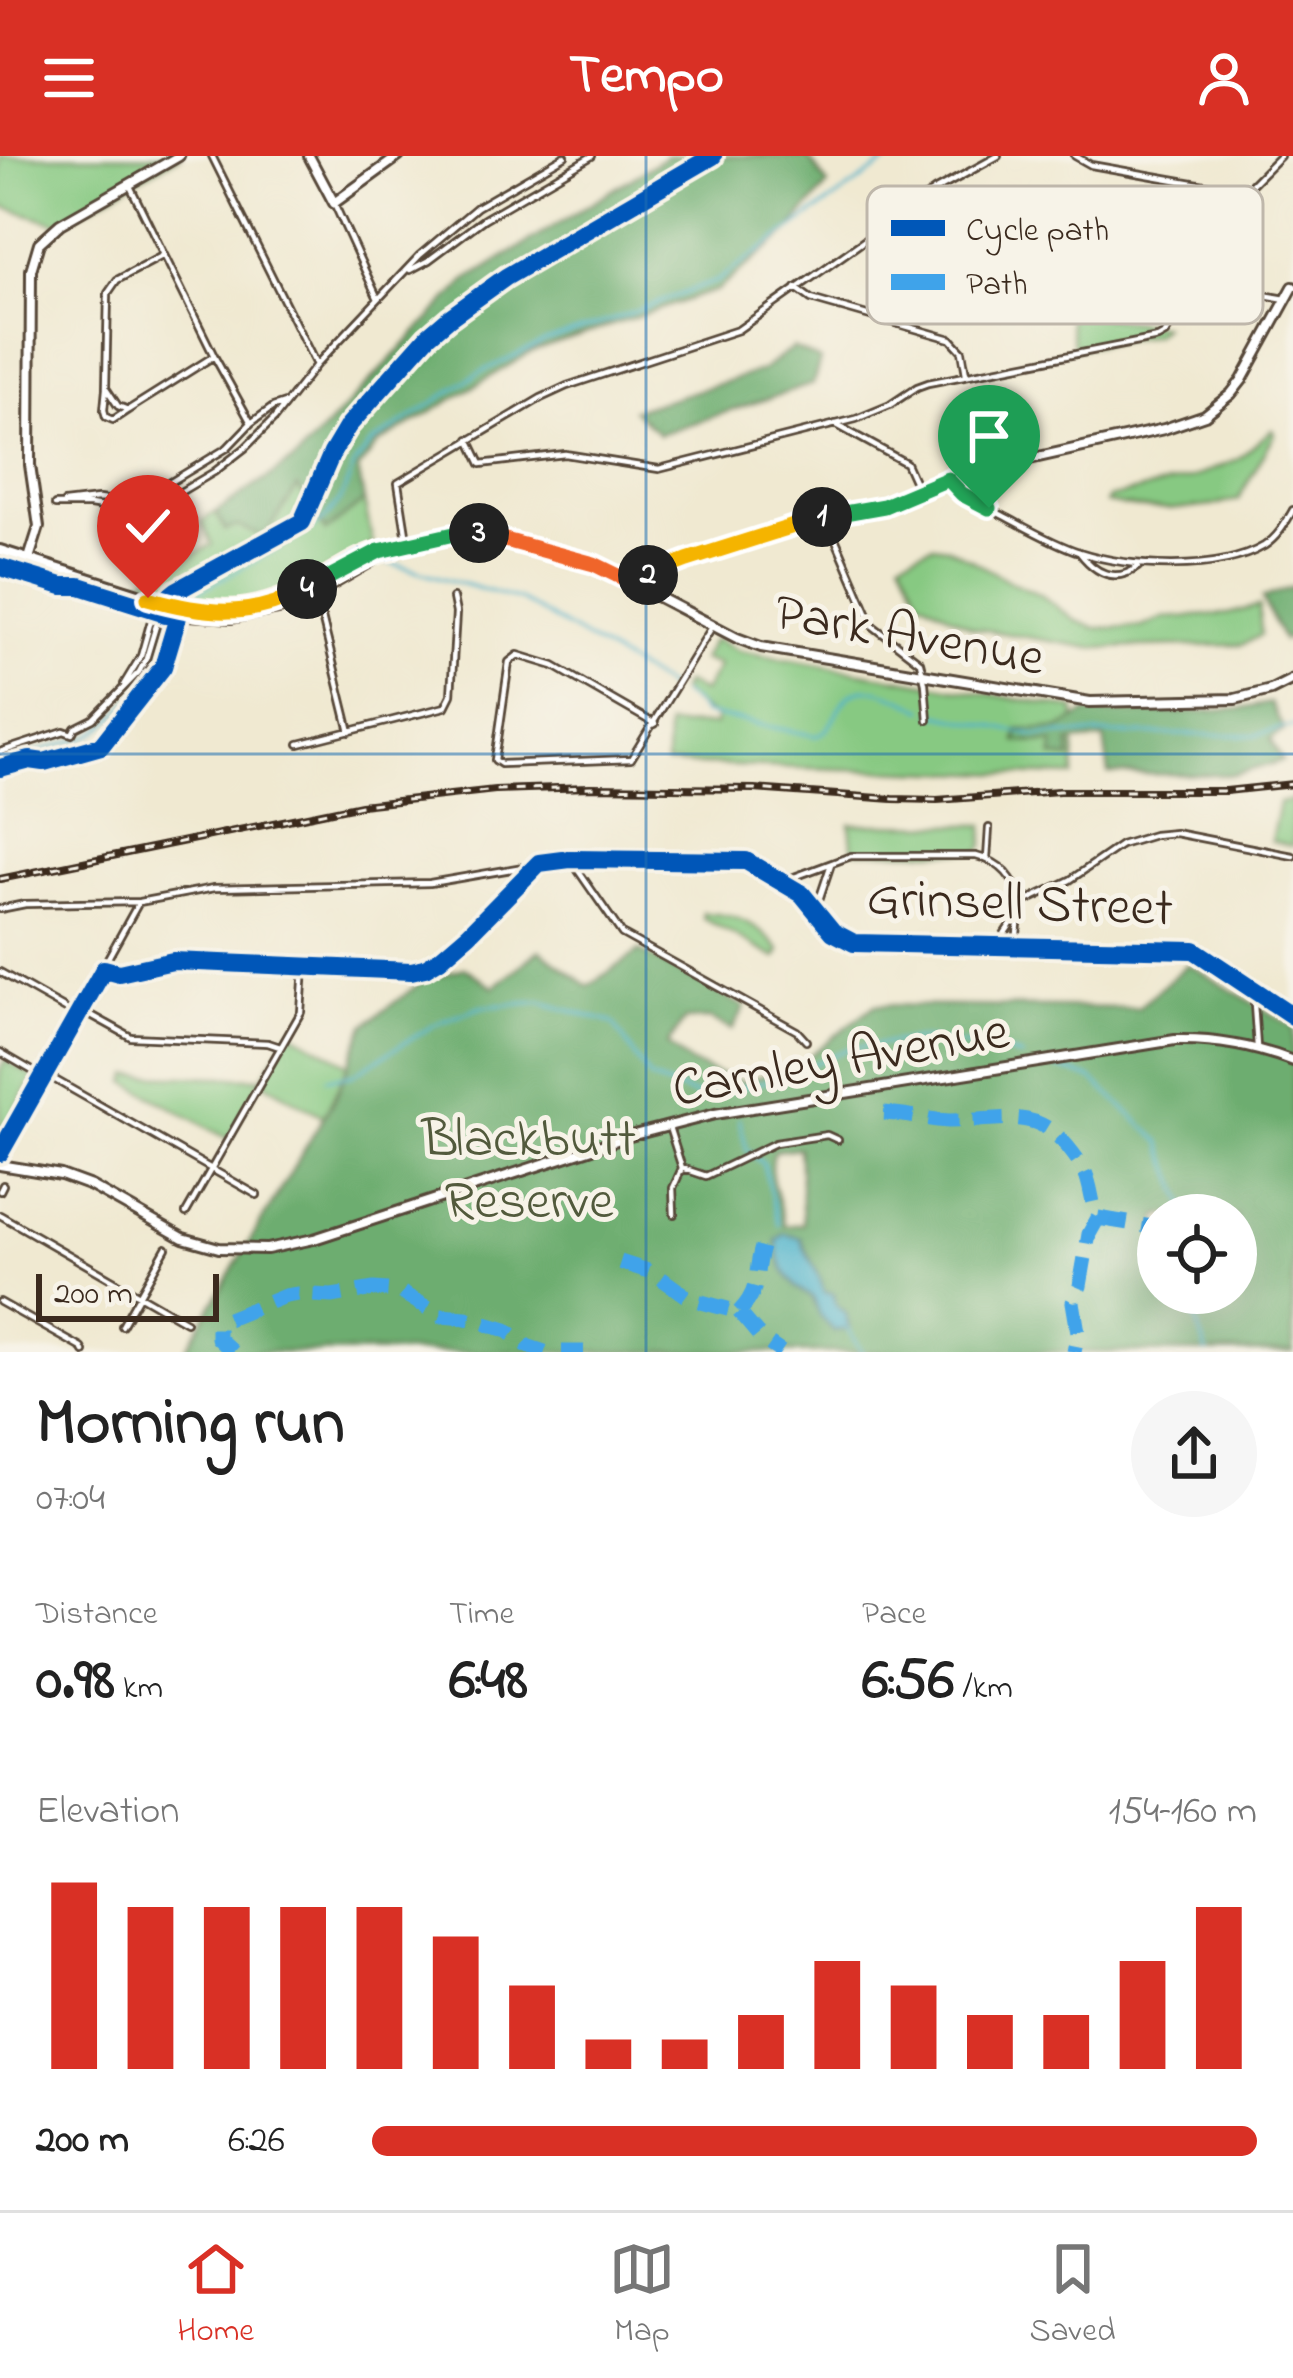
<!DOCTYPE html>
<meta charset="utf-8">
<style>
:root{--surface:#fff;--page:#f6f6f6;--text:#222;--muted:#767676;--line:#e0e0e0;--accent:#d93025}
body{margin:0;font-family:"Indie Flower",sans-serif;background:var(--page);color:var(--text);height:100vh;display:flex;flex-direction:column;font-size:45px;white-space:nowrap}
*{box-sizing:border-box;margin:0}
p{font-size:39px;color:var(--muted)}
.icon{flex:none;width:66px;height:66px;fill:none;stroke:currentColor;stroke-width:2;stroke-linecap:round;stroke-linejoin:round}
.map{position:relative;height:1196px;overflow:hidden}
.drawer{display:flex;flex-direction:column;background:var(--surface);flex:1}
.drawer>*{flex:none}
.fabs{position:absolute;left:1137px;top:1038px;display:grid;gap:24px}
.fabs a{display:grid;place-items:center;width:120px;height:120px;border-radius:50%;background:var(--surface);box-shadow:0 12px 48px #0002;font-size:60px}
.scale{position:absolute;left:36px;bottom:30px;width:183px;box-sizing:border-box;padding-left:12px;border:6px solid #3b2a1e;border-top:0;font-size:33px;line-height:42px;white-space:nowrap;color:#3b2a1e;-webkit-text-stroke:9px #f7f3e8;paint-order:stroke}
.pin{position:absolute;display:grid;place-items:center;width:102px;height:102px;color:#fff;margin:-123px -51px;border-radius:50% 50% 50% 0;rotate:-45deg;box-shadow:0 0 12px #0007}
.pin .icon{rotate:45deg}
.km{position:absolute;width:60px;height:60px;margin:-30px;border-radius:50%;background:#222;color:#fff;font-size:33px;line-height:60px;text-align:center}
.round{display:grid;place-items:center;flex:none;width:126px;height:126px;border-radius:63px;background:var(--page)}
.summary{display:flex;align-items:center;justify-content:space-between;height:204px;padding:0 36px}
h1{font-size:66px;font-weight:800;line-height:90px}
.metrics{display:grid;grid-template-columns:repeat(3,1fr);gap:18px;height:204px;padding:12px 36px}
.metrics div{display:grid;align-content:center}
.metrics b{font-size:60px;font-weight:800}
.metrics small{font-size:33px;font-weight:400}
.metrics p{font-size:33px}
.chart{height:336px;padding:24px 36px}
.chart p{display:flex;justify-content:space-between}
.chart svg{width:100%;height:216px;margin-top:12px;stroke:var(--accent);stroke-width:6}
ul{padding:0 36px;list-style:none;font-size:39px}
li{display:grid;grid-template-columns:192px 144px 1fr;align-items:center;height:90px}
li i{height:30px;border-radius:15px;background:var(--accent)}
header{display:flex;justify-content:space-between;align-items:center;height:156px;padding:0 36px;background:var(--accent);color:#fff;font-size:54px;font-weight:800}
.dock{display:flex;justify-content:space-around;align-items:center;height:168px;border-top:3px solid var(--line);background:var(--surface);font-size:33px;color:var(--muted)}
.dock a{display:grid;justify-items:center;gap:6px}
.dock .active{color:var(--accent)}
.map>svg:first-child{display:block}
</style>
<header><svg class="icon" aria-label="menu" viewBox="0 0 24 24"><path d="M4 6h16M4 12h16M4 18h16"/></svg>Tempo<svg class="icon" aria-label="person" viewBox="0 0 24 24"><circle cx="12" cy="8" r="4"/><path d="M4 21q1-7 8-7t8 7"/></svg></header>
<div class="map">
<svg width="1293" height="1196" viewBox="0 0 1293 1196">
<rect width="100%" height="100%" fill="#f7f3e8"/>
<filter id="ink" filterUnits="userSpaceOnUse"><feTurbulence type="fractalNoise" baseFrequency=".00833" numOctaves="2"/><feDisplacementMap in="SourceGraphic" scale="24" xChannelSelector="R" yChannelSelector="G"/><feConvolveMatrix kernelMatrix="1 2 1 2 8 2 1 2 1" color-interpolation-filters="sRGB"/></filter>
<filter id="wash" filterUnits="userSpaceOnUse"><feTurbulence type="fractalNoise" baseFrequency=".004" numOctaves="4" result="noise"/><feDisplacementMap in="SourceGraphic" scale="48" xChannelSelector="R" yChannelSelector="G"/><feGaussianBlur stdDeviation="2.7" result="paint"/><feColorMatrix in="noise" values="0 0 0 0 0 0 0 0 0 0 0 0 0 0 0 0 0 1.4 0 .05"/><feComposite in="paint" operator="in"/></filter>
<g filter="url(#wash)">
<rect width="100%" height="100%" fill="#f0e9d1"/>
<path fill="#87c982" stroke="#617a50" stroke-width="3" d="M0,0H179L60,68L0,50Z
M1067,155L1163,170L1154,178L1074,193Z
M1272,274L1275,278L1238,344C1193,356 1152,356 1106,347L1108,342L1193,322L1238,303Z
M298,330L326,375L364,345L373,388C318,419 262,458 196,447C175,444 153,435 132,428L212,389L201,365L216,356L225,374Z
M933,389L948,391L1011,426L1041,439L1074,464L1095,472L1142,471L1164,462L1228,458L1259,450L1261,479L1242,489L1092,492L973,472L920,442L901,403Z
M716,484L739,495L1075,553L1074,620L666,608L667,570L715,569V561C702,556 693,544 680,536L685,527L703,536L719,509L702,504L711,486Z
M1293,644V690L1271,685L1279,647Z
M850,668L984,669V690L979,696L856,695L852,690Z
M703,757C738,758 759,768 780,795L776,802L703,762Z
M290,875L349,908L324,961L261,925L228,983L127,926L130,919L262,922Z
M5,904L34,921L0,981V914Z"/>
<path fill="#6dad70" stroke="#546c47" stroke-width="3" fill-rule="evenodd" d="M667,0H807L828,29L786,78L718,134L533,195L378,288L358,313L364,345L326,375L298,331L264,381L238,370L225,374L216,356L296,303L466,125Z
M793,192L820,204L813,228L659,278L633,254L761,215Z
M1293,431V478L1283,485L1262,442Z
M1270,547L1284,574L1271,583L1282,605L1234,619L1109,618L1104,583L1070,586V603L1053,601V587L1016,586L1018,574L1059,573L1086,557H1178L1241,553Z
M540,794L588,830L640,795L745,851L732,874L710,863L685,864L667,889L691,908L742,926L799,908L875,849L1138,852L1188,808L1293,871V1196H184L336,940L365,869L424,824L465,812L494,831ZM799,992L803,1068L784,1070C781,1046 765,1018 774,995ZM1158,1059H1236V1137H1158ZM801,1082L824,1137L846,1158L848,1173L820,1160L813,1142L796,1131Z"/>
<path fill="#4cb2cb" stroke="#446e74" stroke-width="3" d="M784,1078L801,1082C806,1101 820,1114 824,1136L834,1138L836,1149L846,1158L849,1173L834,1175L820,1160L813,1142L796,1131L784,1114L778,1098L777,1084Z"/>
<g fill="none" stroke-linecap="round" stroke-linejoin="round">
<path stroke="#4cb2cb" stroke-width="3" d="M386,406L520,444L668,531
M187,446L197,436L299,381L324,364L341,343L355,308L371,288L477,218L546,185L618,162L717,125L896,0
M681,538L695,547L704,558L817,580C830,574 833,564 840,551C858,516 898,542 924,553
M933,557L1036,580L1069,578L1254,579L1293,570
M0,607L90,580C110,570 148,528 155,506C161,489 158,474 171,460
M1049,909L1092,923L1161,986L1189,1059
M327,922L352,919L434,869L481,851L540,846L613,867L650,923L700,941L783,921L847,893L918,883L1000,894L1022,901
M739,963L747,994L763,1008L779,1069
M1194,1137L1192,1152L1207,1196
M847,1172L862,1196"/>
</g>
</g>
<g filter="url(#ink)">
<g fill="none" stroke-linecap="round" stroke-linejoin="round">
<defs>
<path id="street" d="M212,0L316,209
M1075,0L1091,9L1244,36
M130,30L214,200L250,265
M334,47L378,143
M916,50L937,76L949,84L1286,143
M164,99L117,124L108,137L106,232L118,250L128,254L214,200
M410,114L429,104L484,63L592,0
M796,132L811,143L951,183L962,195L966,218
M106,233L104,254L106,261L113,264L128,254
M835,268L906,307L919,336
M469,283L481,308L565,298L659,313L856,263L890,249L917,231L928,227L1158,182L1165,178L1230,58L1244,36L1280,0
M948,323C962,341 983,349 1002,359C1027,372 1052,387 1079,396C1128,412 1218,417 1264,390C1278,381 1285,368 1293,354
M64,347L98,343L129,346L161,332L227,292L251,267L273,251L285,247
M55,349H90L126,355L140,354L167,344L214,316L245,292L274,263L316,209L420,99L477,51L565,0
M826,361L873,470L920,506L925,527L928,564
M408,390L398,327L541,242L567,230L738,174L934,35L998,0
M1079,396C1095,417 1114,428 1138,411
M317,441L350,576
M124,528L141,500L155,450
M655,568L554,510L518,499L509,506L495,604L501,608L631,603L712,471
M299,588L445,551L451,539L456,457L453,442
M0,596L64,575L72,578L75,572L93,563L139,516L146,503L162,450
M570,703L622,778L797,875L806,885
M987,703L989,672
M786,724L851,700H976C1001,706 1016,722 1020,748
M0,753L25,748L139,746L214,732L430,727L570,703L741,704L769,716L802,738L838,780L862,788L1194,794L1293,860
M816,753L831,708
M1016,788L1019,758
M1000,790C1002,773 1019,765 1020,748L1070,724L1121,689L1154,679L1175,677L1293,700
M104,813L119,817L173,805L411,815C458,804 503,744 536,711
M0,816L78,860
M1253,834L1257,891
M84,855L131,881L268,887L280,891
M0,896L43,921
M45,918L257,1039
M669,971L682,1012L706,1020L775,987L827,979L838,984
M0,997L139,746
M0,1035L3,1029
M186,1057L301,856L304,811
M674,1058L673,1032L682,1012
M0,1059L186,1166
M0,1146L82,1192L84,1196
M122,1170L166,1092"/>
<path id="secondary" d="M309,0L334,47L399,0
M0,394L157,444L199,455L225,456L258,452L283,445L379,395L454,378H482L603,412L737,482L761,491L1090,546L1235,543L1271,534L1293,523
M0,405L188,459L232,462L284,452L316,438L389,395
M26,412L39,371L30,309L31,114L39,87L60,68L179,0
M639,430L647,420L667,411L809,363L884,350L962,318L1164,273L1205,259L1231,238L1242,224L1293,131
M0,1009L61,1019L91,1030L183,1082L219,1092L267,1093L314,1083L626,981L715,958L1175,884C1217,883 1254,890 1293,905"/>
</defs>
<use href="#street" stroke="#564739" stroke-width="10"/>
<use href="#secondary" stroke="#564739" stroke-width="14"/>
<use href="#street" stroke="#fff" stroke-width="4.5"/>
<use href="#secondary" stroke="#fff" stroke-width="8"/>
<defs>
<path id="rail" d="M0,723L361,649L495,634L590,631L754,633L893,643L937,644L1059,635H1226L1293,628"/>
</defs>
<use href="#rail" stroke="#3b2a1e" stroke-width="8"/>
<use href="#rail" stroke="#f7f3e8" stroke-width="3" stroke-dasharray="9" stroke-linecap="butt"/>
<path stroke="#3fa3ea" stroke-width="15" stroke-dasharray="30 15" stroke-linecap="butt" d="M884,957C906,958 927,964 949,965C1014,965 1040,946 1081,1009C1092,1025 1090,1045 1098,1062L1089,1078L1080,1130L1073,1146L1078,1176L1074,1196
M1098,1062L1158,1072
M1236,1082H1237
M620,1106L654,1117L690,1143L739,1156
M739,1156C762,1132 753,1120 762,1091
M739,1156L762,1183L781,1196
M233,1196L218,1182V1170L223,1165L285,1140L298,1138L332,1140L374,1133L399,1135L441,1160L466,1162L506,1174L527,1190L545,1196
M562,1196H584"/>
<defs>
<path id="cycleway" d="M0,411L62,430H80L178,461L163,511L101,590L44,606L30,604L0,612
M159,445C232,464 266,456 330,420C349,409 368,396 391,394
M165,459L171,439L176,435L302,366L332,297L348,270L428,180L449,162L506,121L713,0
M0,997L104,813L119,817L173,805L411,815L425,812L440,803L469,778L539,707L570,703L746,705L802,738L833,776L854,787L1194,794L1293,860"/>
</defs>
<use href="#cycleway" stroke="#f7f3e8" stroke-width="26"/>
<use href="#cycleway" stroke="#0057b8" stroke-width="18"/>
</g>
</g>
<g fill="none" stroke-linecap="round" stroke-linejoin="round" filter="url(#ink)">
<defs>
<path id="split-1" d="M822,361L884,350L948,323L962,338L989,352"/>
<path id="split-2" d="M648,419L687,404L822,361"/>
<path id="split-3" d="M479,377L594,408L639,430L648,419"/>
<path id="split-4" d="M307,433L379,395L454,378L479,377"/>
<path id="split-5" d="M148,442C207,459 252,463 307,433"/>
</defs>
<use href="#split-1" stroke="#fff" stroke-width="24"/>
<use href="#split-2" stroke="#fff" stroke-width="24"/>
<use href="#split-3" stroke="#fff" stroke-width="24"/>
<use href="#split-4" stroke="#fff" stroke-width="24"/>
<use href="#split-5" stroke="#fff" stroke-width="24"/>
<use href="#split-1" stroke="#22a559" stroke-width="15"/>
<use href="#split-2" stroke="#f5b400" stroke-width="15"/>
<use href="#split-3" stroke="#f0652b" stroke-width="15"/>
<use href="#split-4" stroke="#22a559" stroke-width="15"/>
<use href="#split-5" stroke="#f5b400" stroke-width="15"/>
</g>
<path fill="none" stroke="#1f6fb2" stroke-width="3" stroke-opacity="0.55" d="M646,0V1196M0,598H1293"/>
<g text-anchor="middle" stroke-width="10" stroke-linejoin="round" paint-order="stroke">
<g font-size="54" fill="#3b2a1e" stroke="#f7f3e8">
<text transform="translate(910 476) rotate(10)" y="19">Park Avenue</text>
<text transform="translate(1020 744) rotate(2)" y="19">Grinsell Street</text>
<text transform="translate(840 901) rotate(-10)" y="19">Carnley Avenue</text>
</g>
<g font-size="54" fill="#525a3c" stroke="#f7f3e8">
<text x="529" y="999">Blackbutt<tspan x="529" dy="62">Reserve</tspan></text>
</g>
</g>
<rect x="867" y="30" width="396" height="138" rx="18" fill="#f7f3e8" stroke="#bfb7ab" stroke-width="3"/>
<rect x="891" y="64" width="54" height="16" fill="#0057b8"/>
<rect x="891" y="118" width="54" height="16" fill="#3fa3ea"/>
<g font-size="33" fill="#3b2a1e">
<text x="966" y="84">Cycle path</text>
<text x="966" y="138">Path</text>
</g>
</svg>
<div class="fabs">
<a><svg class="icon" aria-label="locate" viewBox="0 0 24 24"><circle cx="12" cy="12" r="6"/><path d="M12 2v4M12 18v4M2 12h4M18 12h4"/></svg></a>
</div>
<div class="scale">200 m</div>
<div class="pin" style="left:989px;top:352px;background:#1e9e55"><svg class="icon" aria-label="arrive" viewBox="0 0 24 24"><path d="M6 21V4h12l-3 4 3 4H6"/></svg></div>
<div class="pin" style="left:148px;top:442px;background:#d93025"><svg class="icon" aria-label="check" viewBox="0 0 24 24"><path d="M5 12l5 5 9-10"/></svg></div>
<b class="km" style="left:822px;top:361px">1</b>
<b class="km" style="left:648px;top:419px">2</b>
<b class="km" style="left:479px;top:377px">3</b>
<b class="km" style="left:307px;top:433px">4</b>
</div>
<section class="drawer">
<div class="summary"><div><h1>Morning run</h1><p>07:04</p></div><a class="round"><svg class="icon" aria-label="share" viewBox="0 0 24 24"><path d="M12 15V3M7 8l5-5 5 5M5 13v7h14v-7"/></svg></a></div>
<div class="metrics">
<div><p>Distance</p><b>0.98<small> km</small></b></div>
<div><p>Time</p><b>6:48</b></div>
<div><p>Pace</p><b>6:56<small> /km</small></b></div>
</div>
<div class="chart"><p><span>Elevation</span>154–160 m</p>
<svg viewBox="0 0 160 44" preserveAspectRatio="none"><path d="M5 44V6M15 44V11M25 44V11M35 44V11M45 44V11M55 44V17M65 44V27M75 44V38M85 44V38M95 44V33M105 44V22M115 44V27M125 44V33M135 44V33M145 44V22M155 44V11"/></svg>
</div>
<ul>
<li><b>200 m</b>6:26<i style="width:100%"></i></li>
</ul>
</section>
<nav class="dock">
<a class="active"><svg class="icon" aria-label="home" viewBox="0 0 24 24"><path d="M3 11l9-7 9 7M6 9v11h12V9"/></svg>Home</a>
<a><svg class="icon" aria-label="map" viewBox="0 0 24 24"><path d="M3 6l6-2 6 2 6-2v14l-6 2-6-2-6 2zM9 4v14M15 6v14"/></svg>Map</a>
<a><svg class="icon" aria-label="saved" viewBox="0 0 24 24"><path d="M7 4h10v16l-5-4-5 4z"/></svg>Saved</a>
</nav>
